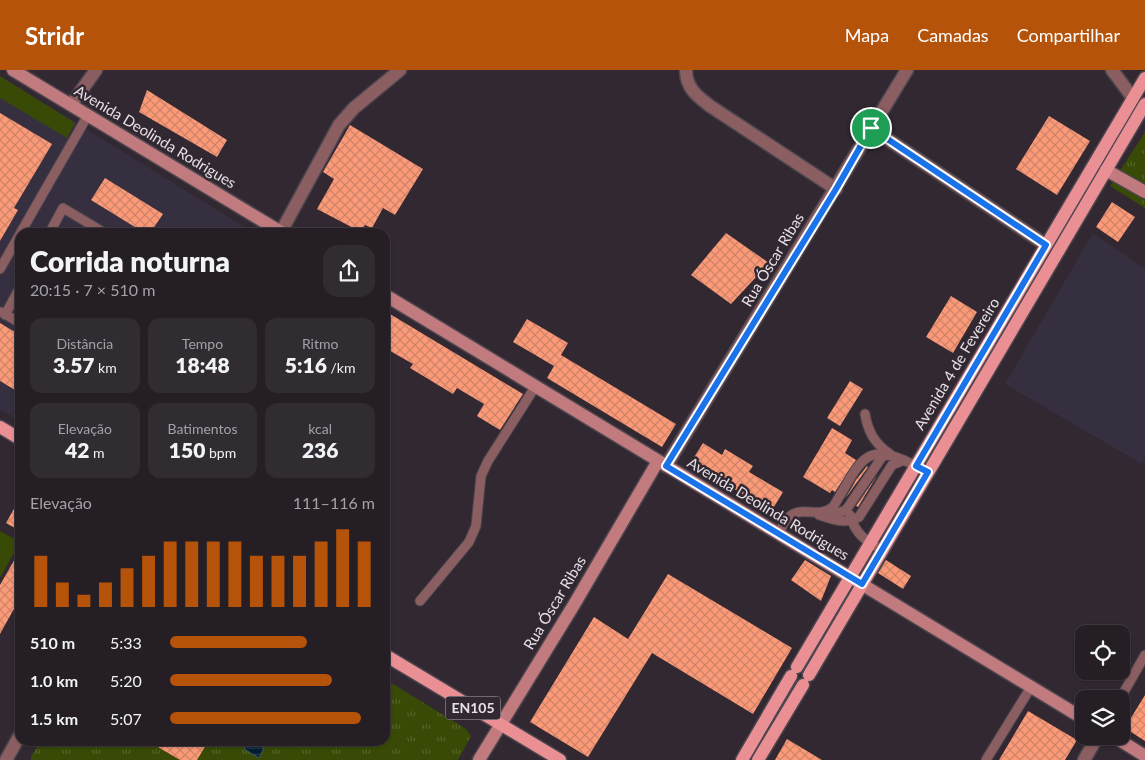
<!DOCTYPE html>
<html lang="pt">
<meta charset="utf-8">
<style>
:root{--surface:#251e25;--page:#312b32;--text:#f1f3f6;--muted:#a3a2a7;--line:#423c42;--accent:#b45309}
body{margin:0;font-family:Lato,sans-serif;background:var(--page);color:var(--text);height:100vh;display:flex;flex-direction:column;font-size:19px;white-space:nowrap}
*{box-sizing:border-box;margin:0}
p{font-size:16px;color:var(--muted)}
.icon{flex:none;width:28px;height:28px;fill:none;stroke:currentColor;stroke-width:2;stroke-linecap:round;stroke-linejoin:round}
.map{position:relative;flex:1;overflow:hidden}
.side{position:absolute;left:15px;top:158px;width:375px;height:518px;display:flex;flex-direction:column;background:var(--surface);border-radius:15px;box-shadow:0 1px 4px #0004,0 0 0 1px var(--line)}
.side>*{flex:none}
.buttons{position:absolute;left:1075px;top:555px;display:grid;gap:10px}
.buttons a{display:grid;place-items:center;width:55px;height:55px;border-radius:10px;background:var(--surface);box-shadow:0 1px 4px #0004,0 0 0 1px var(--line);font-size:25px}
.pin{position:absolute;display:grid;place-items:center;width:42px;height:42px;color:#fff;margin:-21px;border:2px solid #fff;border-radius:50%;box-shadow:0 1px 5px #0007}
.round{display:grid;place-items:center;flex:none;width:52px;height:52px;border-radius:15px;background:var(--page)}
.overview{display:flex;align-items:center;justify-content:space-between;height:85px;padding:0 15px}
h1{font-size:28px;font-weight:800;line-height:38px}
.metrics{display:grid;grid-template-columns:repeat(3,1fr);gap:8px;height:85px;padding:5px 15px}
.metrics div{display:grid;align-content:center;border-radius:12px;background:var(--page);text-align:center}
.metrics b{font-size:21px;font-weight:800}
.metrics small{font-size:14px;font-weight:400}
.metrics p{font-size:14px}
.chart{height:140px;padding:10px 15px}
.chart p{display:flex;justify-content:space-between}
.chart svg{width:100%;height:90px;margin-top:5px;stroke:var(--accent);stroke-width:6}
ul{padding:0 15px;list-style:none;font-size:16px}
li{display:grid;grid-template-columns:80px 60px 1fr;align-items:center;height:38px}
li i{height:12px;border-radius:6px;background:var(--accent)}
header{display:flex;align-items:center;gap:30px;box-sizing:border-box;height:70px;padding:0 25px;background:var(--accent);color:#fff}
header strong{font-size:24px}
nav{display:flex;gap:28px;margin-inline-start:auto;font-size:18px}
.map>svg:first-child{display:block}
</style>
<header>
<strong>Stridr</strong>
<nav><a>Mapa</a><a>Camadas</a><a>Compartilhar</a></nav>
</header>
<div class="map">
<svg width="1145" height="690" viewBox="0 0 1145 690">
<defs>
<pattern id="park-tufts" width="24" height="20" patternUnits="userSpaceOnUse" patternTransform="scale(1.25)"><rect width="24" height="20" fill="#384a05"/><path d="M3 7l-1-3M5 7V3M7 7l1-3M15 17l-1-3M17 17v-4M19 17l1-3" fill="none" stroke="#556429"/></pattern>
<pattern id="water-rules" width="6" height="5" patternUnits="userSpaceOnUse" patternTransform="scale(1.25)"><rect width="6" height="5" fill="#001e31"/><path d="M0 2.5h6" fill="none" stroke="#253e4f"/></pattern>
<pattern id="building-cross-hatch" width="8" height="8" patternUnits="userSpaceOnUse" patternTransform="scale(1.25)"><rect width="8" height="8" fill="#fc9a77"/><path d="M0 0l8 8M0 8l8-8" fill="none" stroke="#ce846a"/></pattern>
</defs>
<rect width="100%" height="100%" fill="#312831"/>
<path fill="#362f40" d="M0,6L253,162H20V351L0,339Z
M1093,163L1145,199V388L1142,394L1005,314Z"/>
<path fill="#384a05" d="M0,6L75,53L67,68L0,28Z
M0,461L20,472L0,508Z"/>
<path fill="url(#park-tufts)" d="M1145,62V138L1110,116Z
M385,609L466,659L471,666L458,690H31V687L41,670H385Z"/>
<path fill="url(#water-rules)" stroke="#455868" d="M249,670L264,678L259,688L244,679Z"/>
<path fill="url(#building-cross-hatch)" d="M147,20L227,70L217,87L139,42Z
M0,43L52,74L14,138L18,140L0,171Z
M1049,46L1090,71L1057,125L1016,99Z
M350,55L423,99L395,145L383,138L372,158L365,155L361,162L317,139L334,109L323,102Z
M105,108L163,144L151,162H143L91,130Z
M1112,132L1135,147L1118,172L1096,157Z
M726,163L769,193L731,234L691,205Z
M951,226L977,242L953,283L926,267Z
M385,241L523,324L500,360L477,346L484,334L457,318L453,324L410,298L413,294L385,278Z
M527,249L568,273L561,285L676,354L662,377L547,308L554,296L513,272Z
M0,253L20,265V323L0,311Z
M850,311L863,319L840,356L827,348Z
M832,358L852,370L845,383L856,390L835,422L832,420L830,423L803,407Z
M703,373L722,385L725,379L753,396L749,402L783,422L771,442L691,392Z
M867,396L868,397L845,429L856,410Z
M878,404L858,437L856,436Z
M20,428V461L6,453Z
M20,480V528L0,564V515Z
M805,490L831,506L821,531L791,510Z
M886,490L911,506L903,519L878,503Z
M668,504L792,578L753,644L652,583L588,687L530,652L594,547L628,569Z
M1145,625V671L1131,662L1126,656Z
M1028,641L1077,670L1065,690H999Z
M787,669L822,690H775Z
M146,670H209L197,690H180Z"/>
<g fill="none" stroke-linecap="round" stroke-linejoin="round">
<defs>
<path id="lane" d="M21,162L88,45
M50,162L63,138L103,162
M0,199L20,164
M1,242L20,253
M5,245L20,217
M865,344C868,362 875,374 890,384
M827,444L838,443L846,440L878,393L882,387L889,384
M819,445C833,449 845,455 859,447L892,395L904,390
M850,445C855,464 866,471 882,480
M778,464C782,458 784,451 789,447C801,435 819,449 833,437C862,391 863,366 921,399
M420,531L469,472L476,456L481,406L488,391L535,317
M1120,629L1145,585
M986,690L1031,617"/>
<path id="street" d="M686,0C686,18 697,26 710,36L836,119
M1112,0L1133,28
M71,35L96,0
M871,58L1046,175
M281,162L339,55L354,38L400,0
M666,396L907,0
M6,690L20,665
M1084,690L1098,666"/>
<path id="secondary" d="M13,0L281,162
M1106,100L1145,122
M385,225L1084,649
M1113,666L1145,686
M479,690L575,533L658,391"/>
<path id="primary" d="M0,357L20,369
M385,585L560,690
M797,597L1145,8
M809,605L1145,34
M742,690L791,606
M758,690L803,615"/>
</defs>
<use href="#lane" stroke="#4e464e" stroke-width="11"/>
<use href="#street" stroke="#4e464e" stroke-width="15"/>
<use href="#secondary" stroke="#4e464e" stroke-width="15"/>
<use href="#primary" stroke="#4e464e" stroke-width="15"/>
<use href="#lane" stroke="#8b5f61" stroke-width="9"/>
<use href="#street" stroke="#8b5f61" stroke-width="12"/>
<use href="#secondary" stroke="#c17b7f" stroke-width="12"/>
<use href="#primary" stroke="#ea9095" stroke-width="12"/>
</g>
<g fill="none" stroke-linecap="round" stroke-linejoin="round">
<defs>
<path id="route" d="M871,58L1046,175L916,396L928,402L862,514L666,396L836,119Z"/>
</defs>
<use href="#route" stroke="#fff" stroke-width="10"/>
<use href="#route" stroke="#1a73e8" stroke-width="6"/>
</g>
<g text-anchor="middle" stroke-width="5" stroke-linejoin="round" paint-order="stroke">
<rect fill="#312831" stroke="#b0aab0" stroke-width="1" x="445.5" y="626.5" width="55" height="23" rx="4"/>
<g font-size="14" font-weight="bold" fill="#e7e1e7">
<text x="473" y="643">EN105</text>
</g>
<g font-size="15" fill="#e7e1e7" stroke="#312831">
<text transform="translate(155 67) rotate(31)" y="5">Avenida Deolinda Rodrigues</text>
<text transform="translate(773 190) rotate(-59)" y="5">Rua Óscar Ribas</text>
<text transform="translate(957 294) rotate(-59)" y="5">Avenida 4 de Fevereiro</text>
<text transform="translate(768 439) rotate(31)" y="5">Avenida Deolinda Rodrigues</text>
<text transform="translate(555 533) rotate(-59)" y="5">Rua Óscar Ribas</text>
</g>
</g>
</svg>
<div class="buttons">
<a><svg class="icon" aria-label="locate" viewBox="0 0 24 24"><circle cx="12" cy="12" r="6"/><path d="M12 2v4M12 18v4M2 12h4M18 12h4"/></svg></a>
<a><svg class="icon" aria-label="layers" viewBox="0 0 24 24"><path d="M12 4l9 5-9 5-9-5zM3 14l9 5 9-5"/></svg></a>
</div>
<div class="pin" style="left:871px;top:58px;background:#1e9e55"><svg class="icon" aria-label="arrive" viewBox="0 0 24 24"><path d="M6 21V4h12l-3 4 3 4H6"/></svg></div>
<section class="side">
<div class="overview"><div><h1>Corrida noturna</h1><p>20:15 · 7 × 510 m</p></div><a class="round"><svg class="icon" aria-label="share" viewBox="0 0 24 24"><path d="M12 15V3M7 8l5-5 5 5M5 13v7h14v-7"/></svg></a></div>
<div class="metrics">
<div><p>Distância</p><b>3.57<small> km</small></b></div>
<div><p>Tempo</p><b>18:48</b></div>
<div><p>Ritmo</p><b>5:16<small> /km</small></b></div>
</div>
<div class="metrics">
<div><p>Elevação</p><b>42<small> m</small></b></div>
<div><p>Batimentos</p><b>150<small> bpm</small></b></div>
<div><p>kcal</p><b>236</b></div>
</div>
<div class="chart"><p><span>Elevação</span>111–116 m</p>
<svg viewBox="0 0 160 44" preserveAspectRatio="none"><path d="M5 44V19M15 44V32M25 44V38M35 44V32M45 44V25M55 44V19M65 44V12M75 44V12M85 44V12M95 44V12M105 44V19M115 44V19M125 44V19M135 44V12M145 44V6M155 44V12"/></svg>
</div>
<ul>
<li><b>510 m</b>5:33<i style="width:67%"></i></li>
<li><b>1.0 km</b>5:20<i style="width:79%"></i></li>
<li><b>1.5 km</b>5:07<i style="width:93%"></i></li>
</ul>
</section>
</div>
